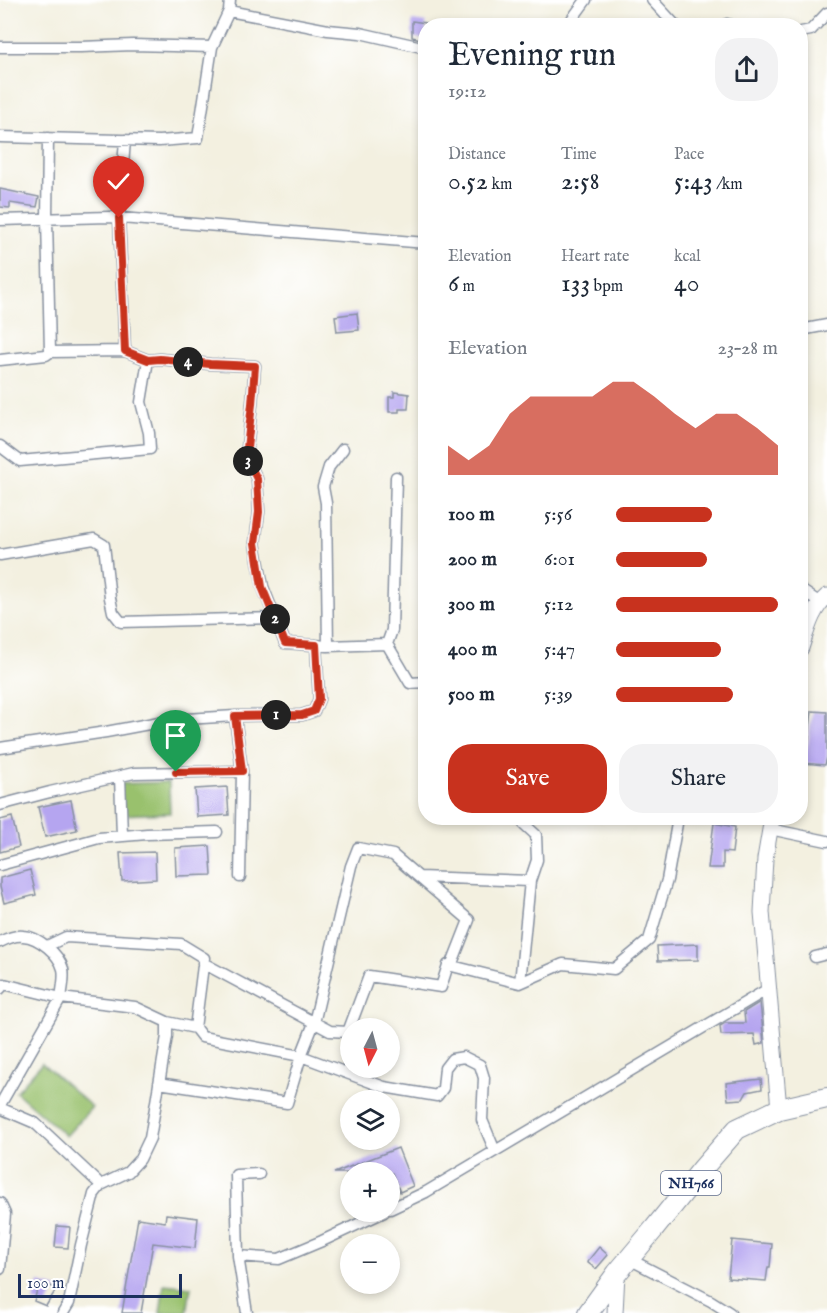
<!DOCTYPE html>
<meta charset="utf-8">
<style>
:root{--surface:#fff;--page:#f2f2f3;--text:#1f2937;--muted:#747a83;--accent:#c8321e}
body{margin:0;font-family:"IM FELL English",serif;background:var(--page);color:var(--text);height:100vh;display:flex;flex-direction:column;font-size:22px;white-space:nowrap}
*{box-sizing:border-box;margin:0}
p{font-size:20px;color:var(--muted)}
.icon{flex:none;width:33px;height:33px;fill:none;stroke:currentColor;stroke-width:2;stroke-linecap:round;stroke-linejoin:round}
.map{position:relative;flex:1;overflow:hidden}
.panel{position:absolute;left:418px;top:18px;width:390px;height:807px;display:flex;flex-direction:column;background:var(--surface);border-radius:24px;box-shadow:0 3px 9px #0003}
.panel>*{flex:none}
.needle{width:39px;rotate:186deg}
.tools{position:absolute;left:340px;top:1018px;display:grid;gap:12px}
.tools a{display:grid;place-items:center;width:60px;height:60px;border-radius:50%;background:var(--surface);box-shadow:0 3px 9px #0003;font-size:30px}
.scale{position:absolute;left:18px;bottom:15px;width:164px;box-sizing:border-box;padding-left:6px;border:3px solid #1b2f5e;border-top:0;font-size:16px;line-height:21px;white-space:nowrap;color:#1b2f5e;-webkit-text-stroke:4px #fff;paint-order:stroke}
.pin{position:absolute;display:grid;place-items:center;width:51px;height:51px;color:#fff;margin:-62px -26px;border-radius:50% 50% 50% 0;rotate:-45deg;box-shadow:0 0 6px #0007}
.pin .icon{rotate:45deg}
.km{position:absolute;width:30px;height:30px;margin:-15px;border-radius:50%;background:#222;color:#fff;font-size:16px;line-height:30px;text-align:center}
.round{display:grid;place-items:center;flex:none;width:63px;height:63px;border-radius:24px;background:var(--page)}
.headline{display:flex;align-items:center;justify-content:space-between;height:102px;padding:0 30px}
h1{font-size:33px;font-weight:600;line-height:45px}
.metrics{display:grid;grid-template-columns:repeat(3,1fr);gap:9px;height:102px;padding:6px 30px}
.metrics div{display:grid;align-content:center}
.metrics b{font-size:26px;font-weight:600}
.metrics small{font-size:16px;font-weight:400}
.metrics p{font-size:16px}
.chart{height:168px;padding:12px 30px}
.chart p{display:flex;justify-content:space-between}
.chart svg{width:100%;height:108px;margin-top:6px;fill:var(--accent);opacity:.7}
.cta{display:flex;gap:12px;margin-top:auto;padding:12px 30px}
.cta a{flex:1;height:69px;border-radius:24px;background:var(--accent);color:#fff;font-size:24px;font-weight:600;line-height:69px;text-align:center}
.cta a+a{background:var(--page);color:var(--text)}
ul{padding:0 30px;list-style:none;font-size:20px}
li{display:grid;grid-template-columns:96px 72px 1fr;align-items:center;height:45px}
li i{height:15px;border-radius:8px;background:var(--accent)}
.map>svg:first-child{display:block}
</style>
<div class="map">
<svg width="827" height="1313" viewBox="0 0 827 1313">
<rect width="100%" height="100%" fill="#fff"/>
<filter id="ink" filterUnits="userSpaceOnUse"><feTurbulence type="fractalNoise" baseFrequency=".0167" numOctaves="2"/><feDisplacementMap in="SourceGraphic" scale="12" xChannelSelector="R" yChannelSelector="G"/><feConvolveMatrix kernelMatrix="1 2 1 2 8 2 1 2 1" color-interpolation-filters="sRGB"/></filter>
<filter id="wash" filterUnits="userSpaceOnUse"><feTurbulence type="fractalNoise" baseFrequency=".008" numOctaves="4" result="noise"/><feDisplacementMap in="SourceGraphic" scale="24" xChannelSelector="R" yChannelSelector="G"/><feGaussianBlur stdDeviation="1.35" result="paint"/><feColorMatrix in="noise" values="0 0 0 0 0 0 0 0 0 0 0 0 0 0 0 0 0 1.4 0 .05"/><feComposite in="paint" operator="in"/></filter>
<g filter="url(#wash)">
<rect width="100%" height="100%" fill="#f3f0e0"/>
<path fill="#99c16d" stroke="#5a7866" stroke-width="1.5" d="M169,782L170,813L118,815L116,784Z
M42,1063L92,1107L66,1136L16,1092Z
M164,1284L191,1287L187,1313H160Z"/>
<g id="blocks">
<path fill="#b5a5f0" d="M412,21L426,23V40L412,37Z
M0,189L39,197L37,207L10,203V208L0,207Z
M357,313L359,330L337,332L335,316Z
M394,392L409,394L408,409H399V412H389V397H394Z
M812,711L827,712V757L825,765L803,763L808,743Z
M227,787L229,815L197,817L195,789Z
M71,800L77,830L45,837L38,807Z
M12,817L19,847L0,852V820Z
M714,823L735,827L732,853L723,852V868H708Z
M210,846L212,875L176,876L175,848Z
M155,852L156,879L122,881L120,853Z
M30,870L36,895L4,903L0,887V878Z
M698,944V960L658,961L657,946Z
M760,1002L764,1043L756,1045L754,1034L721,1035L720,1026L725,1023H745L744,1012Z
M761,1079L762,1089L747,1092L743,1099L728,1100L726,1083Z
M398,1148L413,1186L400,1192L392,1173H334Z
M166,1214L198,1218L195,1248L153,1243L141,1313H122L138,1218L165,1222Z
M57,1226L70,1227L68,1248L55,1247Z
M732,1240L772,1244L770,1267H768L766,1281L728,1278Z
M599,1247L608,1255L596,1269L587,1262Z
M39,1283L57,1288L46,1306L34,1301Z"/>
</g>
</g>
<g filter="url(#ink)">
<use href="#blocks" fill-opacity="0" stroke="#87909f" stroke-width="1.5"/>
<g fill="none" stroke-linecap="round" stroke-linejoin="round">
<defs>
<path id="street" d="M652,0L676,26
M229,11L328,30L360,33L426,48
M567,26L586,0
M724,26L727,24L735,26
M801,32L811,30L827,13
M0,47H81L133,45L212,47
M0,137L159,141L198,138L212,47L229,11L230,0
M48,138L47,219L50,352
M0,220L109,217L426,243
M801,330L827,325
M125,351L148,360
M0,360L46,355L50,352L125,351L119,218L125,140
M0,446L20,461L150,449L149,433L141,402L148,360L160,359L210,364L255,366L252,404L246,457L257,479L259,512L255,543L263,587L285,643L328,646L387,644L410,683L426,682
M0,555L94,539L104,545L110,598L113,612L121,622L275,618
M801,590L820,603
M387,644L392,630L396,477
M328,646L326,503L323,487L329,467L343,449
M0,748L106,732L170,720L235,716L302,715L314,711L319,699L316,645
M120,776L122,836
M0,805L50,792L134,773L242,771L235,716
M770,829L827,841
M0,865L99,838L147,834L217,832
M240,877L242,771
M419,877L530,881
M0,942C6,939 16,935 23,936C39,937 59,954 63,969C65,977 62,989 61,998L135,1007L167,1022L195,1028
M47,946L66,937L181,944L204,958L195,1028L202,1037L301,1056L287,1103L159,1083
M815,957L827,954
M203,963L330,1031L348,1032L369,976L441,987L448,965L520,983L530,881L537,860L536,835L524,824L526,818
M451,966L469,920L393,855L358,848L351,866L314,1023L301,1056L384,1087L437,1096L443,1088L445,1068L452,1059L464,1057L480,1065L484,1078L482,1120L495,1151
M520,983L563,964L614,969L649,940L667,880L678,818
M0,989L4,984L61,998L0,1105
M0,1108L35,1123L101,1185L128,1172L140,1159L150,1138L167,1036V1022
M0,1203L5,1214L0,1269
M390,1209L426,1192L768,989
M238,1256L279,1259L322,1241L384,1212
M629,1259L711,1301L730,1313
M63,1313L69,1303L81,1245L94,1194L101,1185
M247,1313L238,1256L236,1175L259,1174"/>
<path id="secondary" d="M801,648C807,630 812,609 827,596
M772,818L765,859L762,912L779,1109
M615,1313L617,1273"/>
<path id="highway" d="M588,1313L617,1273L654,1229L703,1168L737,1129L779,1109L827,1098"/>
</defs>
<use href="#street" stroke="#87909f" stroke-width="13"/>
<use href="#secondary" stroke="#87909f" stroke-width="17"/>
<use href="#highway" stroke="#87909f" stroke-width="22"/>
<use href="#street" stroke="#fff" stroke-width="10"/>
<use href="#secondary" stroke="#fff" stroke-width="15"/>
<use href="#highway" stroke="#fff" stroke-width="20"/>
</g>
</g>
<g fill="none" stroke-linecap="round" stroke-linejoin="round" filter="url(#ink)">
<defs>
<path id="route" d="M119,218L125,351L148,360L160,359L210,364L255,366L252,404L246,457L257,479L259,512L255,543L262,587L285,643L316,645L319,699L314,711L302,715L235,716L242,771L176,772"/>
</defs>
<use href="#route" stroke="#fff" stroke-width="12"/>
<use href="#route" stroke="#c8321e" stroke-width="8"/>
</g>
<g text-anchor="middle" stroke-width="4.5" stroke-linejoin="round" paint-order="stroke">
<rect fill="#fff" stroke="#5f6d8e" stroke-width="1.5" x="661" y="1171" width="60" height="24" rx="4.5"/>
<g font-size="15" font-weight="bold" fill="#1b2f5e">
<text x="691" y="1188">NH766</text>
</g>
</g>
</svg>
<div class="tools">
<a><svg class="needle" viewBox="-14 -14 28 28"><path d="M0-13l5 13h-10z" fill="#e53935"/><path d="M0 13l5-13h-10z" fill="#747a83"/></svg></a>
<a><svg class="icon" aria-label="layers" viewBox="0 0 24 24"><path d="M12 4l9 5-9 5-9-5zM3 14l9 5 9-5"/></svg></a>
<a>+</a>
<a>−</a>
</div>
<div class="scale">100 m</div>
<div class="pin" style="left:176px;top:772px;background:#1e9e55"><svg class="icon" aria-label="arrive" viewBox="0 0 24 24"><path d="M6 21V4h12l-3 4 3 4H6"/></svg></div>
<div class="pin" style="left:119px;top:218px;background:#d93025"><svg class="icon" aria-label="check" viewBox="0 0 24 24"><path d="M5 12l5 5 9-10"/></svg></div>
<b class="km" style="left:276px;top:715px">1</b>
<b class="km" style="left:275px;top:619px">2</b>
<b class="km" style="left:248px;top:461px">3</b>
<b class="km" style="left:188px;top:362px">4</b>
<section class="panel">
<div class="headline"><div><h1>Evening run</h1><p>19:12</p></div><a class="round"><svg class="icon" aria-label="share" viewBox="0 0 24 24"><path d="M12 15V3M7 8l5-5 5 5M5 13v7h14v-7"/></svg></a></div>
<div class="metrics">
<div><p>Distance</p><b>0.52<small> km</small></b></div>
<div><p>Time</p><b>2:58</b></div>
<div><p>Pace</p><b>5:43<small> /km</small></b></div>
</div>
<div class="metrics">
<div><p>Elevation</p><b>6<small> m</small></b></div>
<div><p>Heart rate</p><b>133<small> bpm</small></b></div>
<div><p>kcal</p><b>40</b></div>
</div>
<div class="chart"><p><span>Elevation</span>23–28 m</p>
<svg viewBox="0 0 160 44" preserveAspectRatio="none"><path d="M0 44V32L10 38L20 32L30 19L40 12L50 12L60 12L70 12L80 6L90 6L100 12L110 19L120 25L130 19L140 19L150 25L160 32V44z"/></svg>
</div>
<ul>
<li><b>100 m</b>5:56<i style="width:59%"></i></li>
<li><b>200 m</b>6:01<i style="width:56%"></i></li>
<li><b>300 m</b>5:12<i style="width:100%"></i></li>
<li><b>400 m</b>5:47<i style="width:65%"></i></li>
<li><b>500 m</b>5:39<i style="width:72%"></i></li>
</ul>
<div class="cta"><a>Save</a><a>Share</a></div>
</section>
</div>
